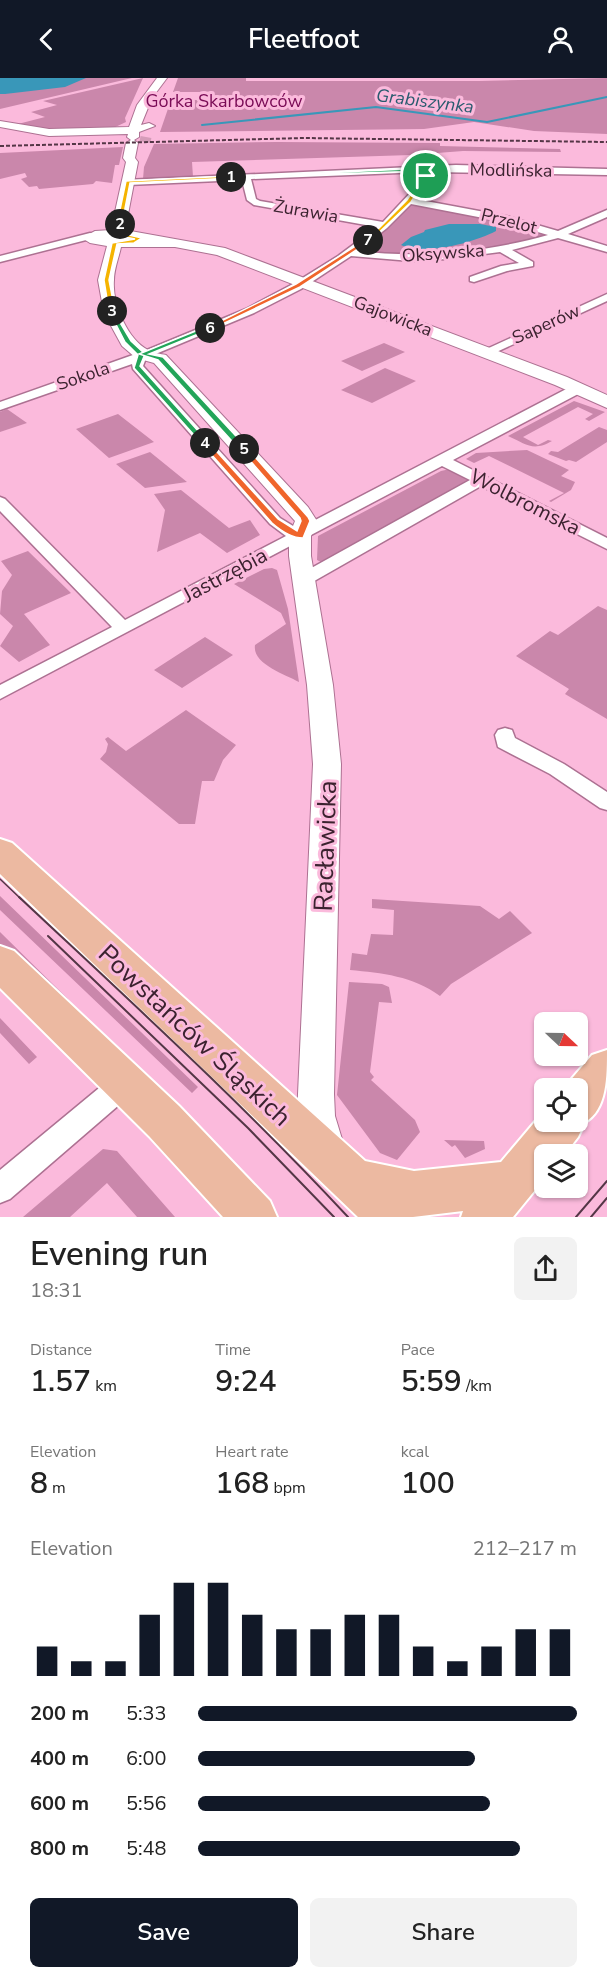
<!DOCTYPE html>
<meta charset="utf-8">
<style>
:root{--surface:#fff;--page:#f2f2f2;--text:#222;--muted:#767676;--accent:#111827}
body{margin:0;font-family:"Nunito Sans",sans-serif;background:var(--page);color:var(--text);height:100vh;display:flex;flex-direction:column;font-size:22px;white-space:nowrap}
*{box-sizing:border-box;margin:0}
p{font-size:20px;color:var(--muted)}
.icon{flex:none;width:33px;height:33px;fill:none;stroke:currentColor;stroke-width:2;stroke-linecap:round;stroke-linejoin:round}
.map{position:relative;height:1139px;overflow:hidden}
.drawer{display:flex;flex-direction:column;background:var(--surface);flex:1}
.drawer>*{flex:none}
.needle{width:39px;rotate:112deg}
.tools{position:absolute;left:534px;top:934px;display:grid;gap:12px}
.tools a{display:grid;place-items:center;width:54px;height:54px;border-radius:9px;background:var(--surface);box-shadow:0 2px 4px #0004;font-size:30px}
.pin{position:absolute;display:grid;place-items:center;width:51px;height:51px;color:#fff;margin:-26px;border:3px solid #fff;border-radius:50%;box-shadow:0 2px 6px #0007}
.km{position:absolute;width:30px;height:30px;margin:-15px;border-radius:50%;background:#222;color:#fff;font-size:16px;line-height:30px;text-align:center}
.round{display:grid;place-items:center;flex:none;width:63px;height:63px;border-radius:9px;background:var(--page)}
.summary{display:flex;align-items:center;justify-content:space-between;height:102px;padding:0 30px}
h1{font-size:33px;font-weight:600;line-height:45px}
.metrics{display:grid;grid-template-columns:repeat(3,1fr);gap:9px;height:102px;padding:6px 30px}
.metrics div{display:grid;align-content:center}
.metrics b{font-size:30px;font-weight:600}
.metrics small{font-size:16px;font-weight:400}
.metrics p{font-size:16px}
.chart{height:168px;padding:12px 30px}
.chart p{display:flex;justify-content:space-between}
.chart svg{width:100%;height:108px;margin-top:6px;stroke:var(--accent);stroke-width:6}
.button{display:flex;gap:12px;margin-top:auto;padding:12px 30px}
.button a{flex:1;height:69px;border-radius:9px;background:var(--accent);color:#fff;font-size:24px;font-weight:600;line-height:69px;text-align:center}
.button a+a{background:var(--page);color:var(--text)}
ul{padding:0 30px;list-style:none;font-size:20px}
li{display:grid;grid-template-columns:96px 72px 1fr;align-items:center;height:45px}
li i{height:15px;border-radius:8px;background:var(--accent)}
header{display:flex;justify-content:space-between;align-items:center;height:78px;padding:0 30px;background:var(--accent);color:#fff;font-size:27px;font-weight:600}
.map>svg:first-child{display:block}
</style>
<header><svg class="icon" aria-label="back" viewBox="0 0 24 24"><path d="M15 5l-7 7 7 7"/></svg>Fleetfoot<svg class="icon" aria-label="person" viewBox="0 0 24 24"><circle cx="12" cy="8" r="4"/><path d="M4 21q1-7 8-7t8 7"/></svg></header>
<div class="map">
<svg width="607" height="1139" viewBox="0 0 607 1139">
<rect width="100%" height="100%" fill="#fbbadc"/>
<path fill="#ca87ab" d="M0,0H132L0,31Z
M143,0L125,40L126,44L111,51L36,53L18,46L45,39L31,34L57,27L43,23Z
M178,0H246V3H479L607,0V56L534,53L474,44L424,51L160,54L171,22H200L201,14H173Z
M277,64L440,65V68L560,71L561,74L463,73L411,77L192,84L193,99L143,101L144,89L154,66Z
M123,69L119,87H115L112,105L96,103L93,106L39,111L37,108L29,109L21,101L27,99L25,95L0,101V75Z
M412,126L500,141L548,156C539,161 527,162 517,164C466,176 412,182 361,173Z
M384,265L405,274L362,293L341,283Z
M385,290L416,303L372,325L341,312Z
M574,323L605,334L589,343L585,341L593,336L578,329L523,359L538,367L548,362L552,363C533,374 526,366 508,358Z
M7,331L27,345L0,354V334Z
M118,336L154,364L109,380L76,351Z
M599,349L607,352V364L576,384L569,382L566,383L548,376L551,373L558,374Z
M527,372L569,392L561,398L575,404L571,412L551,424L549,423L564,415L489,378L474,385L466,381L476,375Z
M150,374L187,404L145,410L116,386Z
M450,391L466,399L468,405L323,485L317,482L318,458L441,393Z
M181,412L229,450L250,442L260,457L227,475L200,455L157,474L165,432L154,416Z
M28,473L71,515L24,536L50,567L19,584L0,568L13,548L0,536L2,513L12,497L1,483Z
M272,490L277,492L288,531L299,604C285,596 252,586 255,567L286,546L281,535L234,506L264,491Z
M598,528L607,532V641L565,616L569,611L516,578L550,553L558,557Z
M205,559L233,577L182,610L154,592Z
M186,632L236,667L223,682L214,703H202L195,746H179L100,681L106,674L108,666L105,661L108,659L126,673Z
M0,818L198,1009L192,1015L0,832Z
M372,821L480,828L499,841L510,833L532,855L451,906L440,918C413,898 382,895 350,892L352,875L367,877L371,856L393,857L394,832L372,830Z
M0,854L69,922L46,907L0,866Z
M349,904L382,906L389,909L392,925L379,924L370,994L374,999L371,1002L415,1042L420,1054L397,1082L380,1075L337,1017Z
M0,940L37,979L29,986L0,955Z
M444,1062L484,1063L485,1071L465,1080L455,1067L452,1069Z
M103,1071L117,1073L175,1139H137L107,1105L70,1139H23Z"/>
<path fill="#3997b9" d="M0,0H86L65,9L5,16H0Z
M449,146H480L496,149V153C473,165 424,178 401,167L411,159L424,154L425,152Z"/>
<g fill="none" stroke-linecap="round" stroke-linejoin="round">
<path stroke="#3997b9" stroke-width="2" d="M202,47L376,29L487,44L607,19"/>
<path stroke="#d59cb9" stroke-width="11" stroke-dasharray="11 5" stroke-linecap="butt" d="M145,64L146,59"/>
<defs>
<path id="street" d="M456,87L607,91V97L431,94L415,121L506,138L558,153L607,132V139L568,156L607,168V174L558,160L512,172L533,184V188L507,193L474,204L470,203V199L501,188L519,185L500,174L446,181L411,183L351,178L301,211L254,235L146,280L143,288L280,440L298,451L572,308H582L583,311L582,314L453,382L607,460V471L481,408L309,506H297L295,502L297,498L470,402L442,388L0,621V607L112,549L0,433V419L5,421L125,542L286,458L270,446L133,291L132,286L0,332V324L147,272L246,231L293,206L338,178L377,149L254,127L247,122L242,102L128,107L124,104L125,102ZM423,94L412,113L383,144L260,123L256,121L251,101ZM411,126L504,144L548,157C487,174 422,181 358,173L387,150Z
M90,155L94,156V160L0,184V178Z
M607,216V223L490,277L486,278L480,274Z
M505,650L512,652L515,660L564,686L607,714V732L600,730L550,696L498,669L495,657L498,652Z
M125,992L134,996L138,1005L134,1014L10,1121L0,1125V1092L116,996Z"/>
<path id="secondary" d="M157,0H167L152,20L141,47L149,45L155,48L139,54V59L134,62L138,65L135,80L138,84L125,152L225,170L567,299L607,317V330L555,307L217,177L175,169H121C119,179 114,191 114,202C112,225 127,261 148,272C153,275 161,276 166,277L308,429L317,443L311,458V478L333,607L341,686L334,1016L335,1038L345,1071L339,1085L325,1091L311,1085L297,1038L313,686L307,607L289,478V458L295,443L154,285L136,280L122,268L104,235L98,202L107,168L90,165L82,160L95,153L111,152L126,84L123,80L126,65L131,62L127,59L128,56L49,58L0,49V43L49,51L129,49L137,27Z"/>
<path id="primary" d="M0,761L12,765L365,1083L414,1093L501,1084L544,1033V1044H578V1011H563L592,977L607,972C607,998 607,1032 585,1044L578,1059L564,1077H544V1101L513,1139H461L463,1133L413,1139H358L0,796Z
M0,868L14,873L179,1028L270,1123L277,1139H223L149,1058L0,910Z"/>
</defs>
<use href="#street" stroke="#ad7192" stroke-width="3"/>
<use href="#secondary" stroke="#ad7192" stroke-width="2"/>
<use href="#primary" stroke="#fff" stroke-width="4"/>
<use href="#street" fill="#fff" fill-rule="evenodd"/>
<use href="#secondary" fill="#fff" fill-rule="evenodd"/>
<use href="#primary" fill="#ecb9a1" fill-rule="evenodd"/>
<path stroke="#543646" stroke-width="1.5" d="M0,801L21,821"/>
<path stroke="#543646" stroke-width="2" d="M19,819C131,924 244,1027 348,1139
M48,858L248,1050L334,1139
M576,1139L607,1103
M591,1139L607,1120"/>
<path stroke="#543646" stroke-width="2" stroke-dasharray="4 2" stroke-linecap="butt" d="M0,68L304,60L607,64"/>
</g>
<path fill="#22a559" stroke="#fff" stroke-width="1.5" d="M430,90L426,100L423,98L425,93L229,99Z"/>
<path fill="#f5b400" stroke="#fff" stroke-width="1.5" d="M231,98L233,100L130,105L122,146H117L126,103Z"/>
<path fill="#f5b400" stroke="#fff" stroke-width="1.5" d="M120,145L122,146L120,155L142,160L134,165L117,166L109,202L115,233L112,235L109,233L104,202L112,165L135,161L115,157L117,146Z"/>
<path fill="#22a559" stroke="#fff" stroke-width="1.5" d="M112,231L131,263L145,276L140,288L208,364V367H203L134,290L138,277L125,264L109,233Z"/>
<path fill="#f0652b" stroke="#fff" stroke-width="1.5" d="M203,364H208L278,441L297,453L301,443L300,440L240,371L247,370L308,439L310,443L303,460C292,460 280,452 272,445L203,367Z"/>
<path fill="#22a559" stroke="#fff" stroke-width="1.5" d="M208,248L213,250L149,276L163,279L247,370V373H241L158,282L139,276Z"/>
<path fill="#f0652b" stroke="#fff" stroke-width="1.5" d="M368,160L370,163L300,209L212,251L207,250L296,206Z"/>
<path fill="#f5b400" stroke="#fff" stroke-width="1.5" d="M424,97L428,98L411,124L370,163H366L407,122Z"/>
<g text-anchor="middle" stroke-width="6" stroke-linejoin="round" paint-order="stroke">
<g font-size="18" fill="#790b55" stroke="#fbbadc">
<text x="224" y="29">Górka Skarbowców</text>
</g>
<g font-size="18" font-style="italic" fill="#295b6e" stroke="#fbbadc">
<text transform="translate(425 23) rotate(7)" y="6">Grabiszynka</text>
</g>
<g font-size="18" fill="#3b222f" stroke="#fbbadc">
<text transform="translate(511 92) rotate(1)" y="6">Modlińska</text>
<text transform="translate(306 133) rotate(10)" y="6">Żurawia</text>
<text transform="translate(509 143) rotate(14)" y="6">Przelot</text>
<text transform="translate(443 175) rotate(-4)" y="6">Oksywska</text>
<text transform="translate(393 238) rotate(21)" y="6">Gajowicka</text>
<text transform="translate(546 246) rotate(-24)" y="6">Saperów</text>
<text transform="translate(83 298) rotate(-19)" y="6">Sokola</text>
</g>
<g font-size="21" fill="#3b222f" stroke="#fbbadc">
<text transform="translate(525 424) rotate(27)" y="7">Wolbromska</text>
<text transform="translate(225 497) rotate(-28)" y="7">Jastrzębia</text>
</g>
<g font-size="26" fill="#3b222f" stroke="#fbbadc">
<text transform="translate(325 768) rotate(-88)" y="9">Racławicka</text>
<text transform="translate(195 957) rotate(43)" y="9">Powstańców Śląskich</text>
</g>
</g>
</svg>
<div class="tools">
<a><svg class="needle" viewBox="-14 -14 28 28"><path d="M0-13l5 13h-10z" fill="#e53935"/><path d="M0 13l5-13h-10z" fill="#767676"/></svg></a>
<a><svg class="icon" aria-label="locate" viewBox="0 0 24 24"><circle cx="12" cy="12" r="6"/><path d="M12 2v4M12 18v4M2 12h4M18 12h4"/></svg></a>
<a><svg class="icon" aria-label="layers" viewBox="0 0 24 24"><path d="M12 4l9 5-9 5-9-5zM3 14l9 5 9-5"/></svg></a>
</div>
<div class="pin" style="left:426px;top:98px;background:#1e9e55"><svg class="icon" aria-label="arrive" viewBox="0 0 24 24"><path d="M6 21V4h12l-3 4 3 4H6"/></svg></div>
<b class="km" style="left:231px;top:99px">1</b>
<b class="km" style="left:120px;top:146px">2</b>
<b class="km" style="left:112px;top:233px">3</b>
<b class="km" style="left:205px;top:365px">4</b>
<b class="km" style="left:244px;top:371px">5</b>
<b class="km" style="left:210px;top:250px">6</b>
<b class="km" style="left:368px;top:162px">7</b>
</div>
<section class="drawer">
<div class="summary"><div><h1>Evening run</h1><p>18:31</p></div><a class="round"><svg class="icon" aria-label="share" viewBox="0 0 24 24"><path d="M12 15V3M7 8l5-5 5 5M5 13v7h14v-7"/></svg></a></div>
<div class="metrics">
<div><p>Distance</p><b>1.57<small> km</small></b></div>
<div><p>Time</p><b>9:24</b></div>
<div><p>Pace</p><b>5:59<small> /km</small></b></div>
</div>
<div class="metrics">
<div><p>Elevation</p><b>8<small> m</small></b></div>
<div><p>Heart rate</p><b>168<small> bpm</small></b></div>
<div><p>kcal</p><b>100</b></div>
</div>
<div class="chart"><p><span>Elevation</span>212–217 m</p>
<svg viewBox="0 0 160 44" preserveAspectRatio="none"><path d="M5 44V32M15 44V38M25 44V38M35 44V19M45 44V6M55 44V6M65 44V19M75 44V25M85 44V25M95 44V19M105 44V19M115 44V32M125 44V38M135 44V32M145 44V25M155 44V25"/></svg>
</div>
<ul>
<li><b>200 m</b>5:33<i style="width:100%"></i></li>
<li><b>400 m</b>6:00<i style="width:73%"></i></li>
<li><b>600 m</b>5:56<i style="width:77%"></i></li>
<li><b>800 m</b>5:48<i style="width:85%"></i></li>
</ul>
<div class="button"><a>Save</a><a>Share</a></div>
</section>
